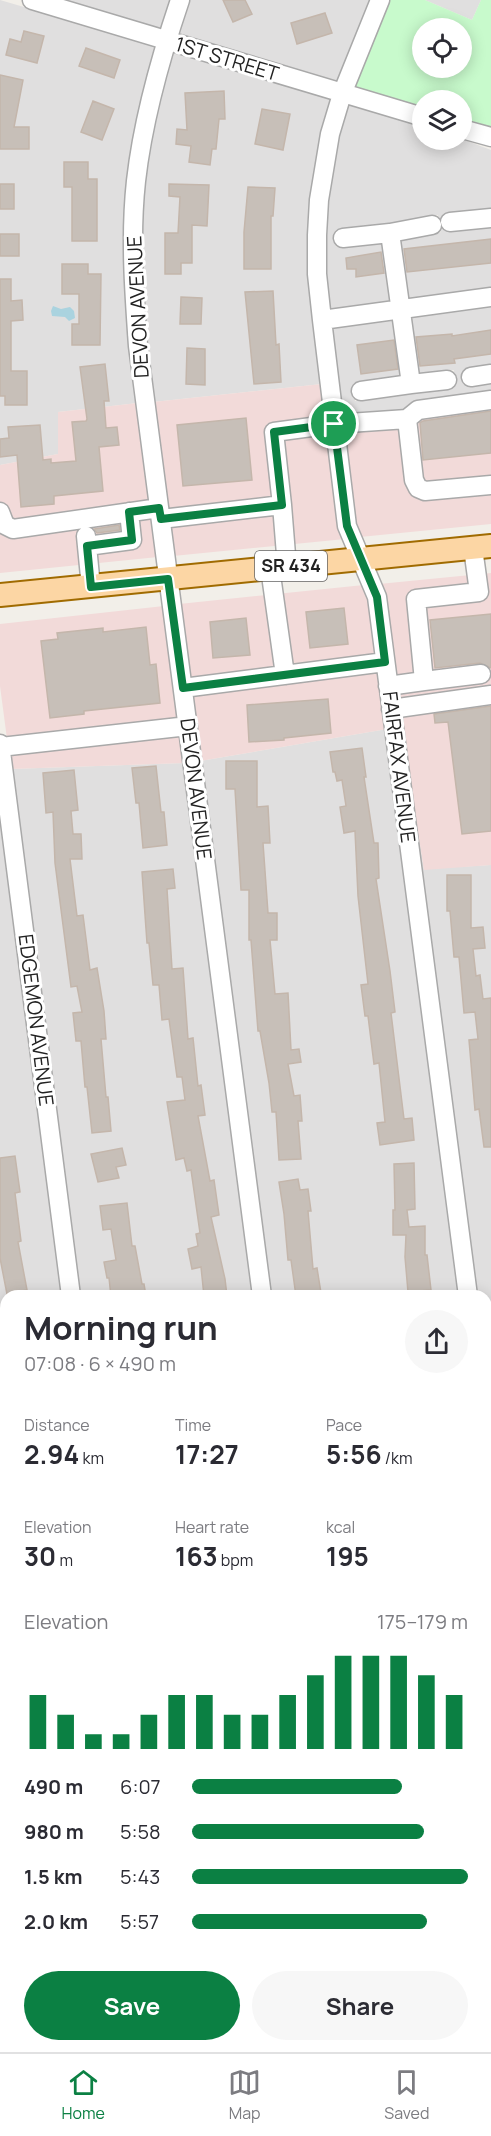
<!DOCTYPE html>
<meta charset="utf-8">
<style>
:root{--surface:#fff;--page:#f7f7f7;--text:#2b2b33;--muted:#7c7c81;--line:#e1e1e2;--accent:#0b8043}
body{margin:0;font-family:Manrope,sans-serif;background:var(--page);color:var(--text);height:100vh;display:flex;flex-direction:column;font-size:22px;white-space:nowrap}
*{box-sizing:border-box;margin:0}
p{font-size:20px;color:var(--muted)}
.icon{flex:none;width:33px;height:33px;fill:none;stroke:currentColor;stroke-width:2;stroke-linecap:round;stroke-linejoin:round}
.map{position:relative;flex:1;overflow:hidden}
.details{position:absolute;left:0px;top:1290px;width:492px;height:762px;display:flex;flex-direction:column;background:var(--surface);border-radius:18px 18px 0 0;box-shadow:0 3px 15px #0003}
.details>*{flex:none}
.tools{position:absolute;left:412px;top:18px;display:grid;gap:12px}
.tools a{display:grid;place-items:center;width:60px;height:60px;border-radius:50%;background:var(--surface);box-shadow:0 3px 15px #0003;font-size:30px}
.pin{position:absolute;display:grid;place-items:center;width:51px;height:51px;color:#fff;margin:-26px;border:3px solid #fff;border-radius:50%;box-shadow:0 2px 6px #0007}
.round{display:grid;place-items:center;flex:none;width:63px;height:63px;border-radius:32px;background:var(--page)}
.head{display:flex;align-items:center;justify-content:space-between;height:102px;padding:0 24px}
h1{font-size:33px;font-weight:700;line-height:45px}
.figures{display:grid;grid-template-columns:repeat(3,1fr);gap:9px;height:102px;padding:6px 24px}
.figures div{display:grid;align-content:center}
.figures b{font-size:26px;font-weight:700}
.figures small{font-size:16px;font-weight:400}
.figures p{font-size:16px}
.chart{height:168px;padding:12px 24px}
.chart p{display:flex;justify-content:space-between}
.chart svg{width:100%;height:108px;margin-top:6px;stroke:var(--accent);stroke-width:6}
.button{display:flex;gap:12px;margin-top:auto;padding:12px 24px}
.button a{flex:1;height:69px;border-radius:36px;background:var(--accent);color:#fff;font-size:24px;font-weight:700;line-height:69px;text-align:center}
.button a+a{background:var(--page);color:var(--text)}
ul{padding:0 24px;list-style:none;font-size:20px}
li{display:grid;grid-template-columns:96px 72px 1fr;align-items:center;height:45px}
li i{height:15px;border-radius:8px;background:var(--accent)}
.menu{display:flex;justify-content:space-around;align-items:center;height:84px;border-top:2px solid var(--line);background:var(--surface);font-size:16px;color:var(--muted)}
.menu a{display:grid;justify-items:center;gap:3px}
.menu .current{color:var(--accent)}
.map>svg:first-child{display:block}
</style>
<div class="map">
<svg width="491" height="2052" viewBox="0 0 491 2052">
<rect width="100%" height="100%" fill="#f2efe9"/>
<path fill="#e0dfdf" d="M0,0L157,46L137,126L138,403L58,412V454L0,465Z
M60,0H172L162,31Z
M188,0H372L338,84L176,35Z
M425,0H481L472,20Z
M171,51L333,100L322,133V384L153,402L145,345L140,233L143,184L151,129Z
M347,104L423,126V140L462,139L491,150V289L407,300L399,240L441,232L438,215L389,225L335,231L336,247L384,242L392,302L328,311L325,274L327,201L337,137Z
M491,306V397L341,420L330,327L395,319L403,376L353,384L355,401L455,387L454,370L418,374L409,317Z
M402,727L424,869L491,865V1352L486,1353V1296H475Z
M387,729L460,1296H270L200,761Z
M185,763L255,1296H79L11,769Z
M0,802L64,1296H6V1416L0,1417Z
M486,1370H491V1544H486Z
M0,1433H6V1897L0,1895Z
M486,1561H491V1767L486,1768Z
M491,1784V2052H176L175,2046H486V1786Z
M0,1913L6,1914V2046H160L161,2052H0Z"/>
<path fill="#f2dad9" d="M322,384L345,539L173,556L153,402Z
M491,397V524L360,537L355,524L341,420Z
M138,403L158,557L0,573V465L58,454V412Z
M491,573V865L424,870L379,584Z
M364,585L370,599L387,729L200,761L179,604Z
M164,606L185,763L11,769L0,686V624Z"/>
<path fill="#c8facc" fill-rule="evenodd" d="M389,0H425L472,20L481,0H491V129L462,120V100H423V109L353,88ZM423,28H462V68H423Z"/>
<path fill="#aad3df" d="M53,306L61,309L70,307L74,311L75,318L69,321L65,317L52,316L51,311Z"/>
<path fill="#c7bfb8" stroke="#c4b6ab" stroke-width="1.5" d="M223,0H245L252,14L233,22Z
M325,13L332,33L297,44L291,23Z
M24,31L44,36L37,63L6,55L10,39L21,42Z
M86,48L120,60L114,78L79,66Z
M0,75L23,80L14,127H29V149H0Z
M224,91L225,119H219L216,149H212L210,165L189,162L191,146L176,144L177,129L187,130L185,93Z
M93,101L114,109L102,140L81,132Z
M262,109L290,114L283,150L255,144Z
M64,162H88V179H97V241H72V187H64Z
M0,184H14V209H0Z
M169,184L209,185L207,226L192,225V263H181V274H165V233H178L180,197L169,196Z
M248,187L275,188L273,216H271V269H244V232Z
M0,234H19V256H0Z
M491,239V263L407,272L404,249Z
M381,252L384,273L356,277V269H347L346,258Z
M62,264H88V274H101L100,345H72V324H79V294H62Z
M0,279H11V301L22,300L23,320L11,321V371H27V405H5V396H0Z
M273,291L276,345L279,344L281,382L254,384L245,292Z
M181,297L202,298L201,324H180Z
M491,330V354L454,359L455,363L420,366L416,337L452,334V336Z
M394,340L398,369L361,374L357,345Z
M187,348L205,349V385L186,384Z
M105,364L109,401H104L106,428L117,427L119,445L99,447L103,491L54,496V504L21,507L17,455L0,457V439L9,438L8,427L40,425L43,460L51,459V463L76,461L72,422L86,421L87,419L80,367Z
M491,411V453L423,460L420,423L423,421Z
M246,418L252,480L183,486L177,425Z
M119,525L120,530L97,533L94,529Z
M344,608L348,644L310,648L306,612Z
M491,614V668L480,663L435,668L430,620Z
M246,618L250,655L213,658L210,622Z
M146,627L150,665L156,664L160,703L84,711V714L50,718L41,641L58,639L57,633L103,628V632Z
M328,699L331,733L284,738V740L249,742L247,705Z
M491,706V831L462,834L448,722L435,723L434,714Z
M362,748L366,777H364L374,843H378L379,878L376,879L390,971L395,1012L391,1013L404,1119L412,1118L414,1140L380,1145L377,1123L385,1122L379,1063L374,1064L368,1016H365L361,985L368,984L358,896L355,831L344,833L340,807L346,806L342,780L337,781L335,772H333L330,752Z
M226,761H257V807L268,806L270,843H263L268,913H277V940H270L275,994L288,993L291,1050L299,1049L301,1062L288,1064L294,1096L300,1095L302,1121H298L301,1159L279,1160L276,1112H272L269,1083L260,1031H258L251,940H249V890H241L235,789H226Z
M156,766L161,812H164L167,845L143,848L139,803H136L132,768Z
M74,770L78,810L71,811L73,834H81L82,859H70L77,916L83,915L90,970L97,968L104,1011L106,1039H101L106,1097H108L111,1131L92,1133L87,1087H85L81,1041H76L73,1013L82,1012L77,986L71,987L55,863L53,812L46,813L43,773Z
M173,869L175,888L167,889L172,969L183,968L188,1039L193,1038L198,1086L201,1085L205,1115L198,1116L210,1181L214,1180L219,1215L211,1217L225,1279L227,1296H204L201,1267L192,1269L188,1249L198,1246L196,1234L200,1233L191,1170L187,1171L184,1158L176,1160L167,1102L185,1100L182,1077H177L169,1019L162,1020L159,985H153L149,943H147L142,872Z
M447,875H471V928L483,927L485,948L473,949L476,976L480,975L483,999L491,998V1147H484L479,1109L475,1110L469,1040L478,1039L475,1012L464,1013L459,957H454L450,911H447Z
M122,1148L126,1165L116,1167L119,1178L98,1182L91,1154Z
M15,1156L20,1192L15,1193L21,1241L18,1242L27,1290L7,1294L0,1258V1158Z
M414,1163L415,1209L407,1210L409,1227L425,1226V1255H427L431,1290L408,1292L405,1257L406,1235H393V1210H395L394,1164Z
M298,1179L300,1190L308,1189L311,1211H308L313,1269L317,1268L321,1293H317V1296H296L291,1260H288L284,1214L279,1182Z
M127,1203L132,1246H135L142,1284H144L146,1296H111L109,1278H107L104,1262L116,1260L111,1229L103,1230L100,1206Z"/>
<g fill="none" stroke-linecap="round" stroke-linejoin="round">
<defs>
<path id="minor" d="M32,0L423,117
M180,0C160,59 143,119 136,181C130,236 134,291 138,346L262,1296
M380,0L342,94L330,134L319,200L317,235V274L322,320L347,526L377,597L468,1296
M462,129L491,137
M450,222L491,218
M432,225L390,233L411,384L447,380
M343,238L390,233
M322,320L491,297
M471,377L491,374
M361,391L411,384
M407,419L418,410L491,400
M282,505L287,567
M0,512L5,525L13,529L159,508
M161,519L282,505L274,432L334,424L407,419L414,480L418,488L425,491L491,485
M86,536L91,587
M87,546L132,540L129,512
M270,568L285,675
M424,681L481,674
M388,686L424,681L416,599L479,592L473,548
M183,688L385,662
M391,709L491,695
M0,744L71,1296
M0,747L188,726
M486,1362L491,1361
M0,1425L6,1424
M486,1553L491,1552
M486,1777L491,1775
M0,1904L6,1905
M168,2046V2052"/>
<path id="major" d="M0,595L491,546"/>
</defs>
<use href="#minor" stroke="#a9a9a9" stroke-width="21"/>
<use href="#major" stroke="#a06b00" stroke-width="26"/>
<use href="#minor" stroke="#fff" stroke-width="18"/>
<use href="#major" stroke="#fcd6a4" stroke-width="22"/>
</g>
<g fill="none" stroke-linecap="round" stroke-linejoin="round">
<defs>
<path id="route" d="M334,424L347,526L377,597L385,662L183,688L168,579L91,587L87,546L132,540L129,512L159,508L161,519L282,505L274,432Z"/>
</defs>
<use href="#route" stroke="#fff" stroke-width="12"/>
<use href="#route" stroke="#0b8043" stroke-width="8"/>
</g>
<g text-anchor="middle" stroke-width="6" stroke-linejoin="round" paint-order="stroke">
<rect fill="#fff" stroke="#646464" stroke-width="1.5" x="255" y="551" width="72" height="30" rx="4.5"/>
<g font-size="18" font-weight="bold" fill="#222">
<text x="291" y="572">SR 434</text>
</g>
<g font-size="20" fill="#222" stroke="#fff">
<text transform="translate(227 59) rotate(17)" y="7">1ST STREET</text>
<text transform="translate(138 307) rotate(-93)" y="7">DEVON AVENUE</text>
<text transform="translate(399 767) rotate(83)" y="7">FAIRFAX AVENUE</text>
<text transform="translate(196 789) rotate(83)" y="7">DEVON AVENUE</text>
<text transform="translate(36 1020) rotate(83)" y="7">EDGEMON AVENUE</text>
</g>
</g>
</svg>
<div class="tools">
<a><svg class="icon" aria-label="locate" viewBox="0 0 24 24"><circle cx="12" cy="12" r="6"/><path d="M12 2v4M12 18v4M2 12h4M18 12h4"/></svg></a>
<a><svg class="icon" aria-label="layers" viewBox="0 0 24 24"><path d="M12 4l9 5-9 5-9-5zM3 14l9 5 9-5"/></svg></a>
</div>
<div class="pin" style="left:334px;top:424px;background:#1e9e55"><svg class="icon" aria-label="arrive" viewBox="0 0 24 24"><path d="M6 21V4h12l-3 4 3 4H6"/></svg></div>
<section class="details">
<div class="head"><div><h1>Morning run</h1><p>07:08 · 6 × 490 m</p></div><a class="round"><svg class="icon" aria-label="share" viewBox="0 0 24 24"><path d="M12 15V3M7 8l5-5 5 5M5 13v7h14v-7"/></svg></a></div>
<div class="figures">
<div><p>Distance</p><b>2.94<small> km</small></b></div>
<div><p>Time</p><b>17:27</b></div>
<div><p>Pace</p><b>5:56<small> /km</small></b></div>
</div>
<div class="figures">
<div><p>Elevation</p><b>30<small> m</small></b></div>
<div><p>Heart rate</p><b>163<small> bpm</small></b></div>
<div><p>kcal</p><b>195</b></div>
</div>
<div class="chart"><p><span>Elevation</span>175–179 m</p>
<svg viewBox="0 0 160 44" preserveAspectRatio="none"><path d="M5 44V22M15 44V30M25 44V38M35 44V38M45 44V30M55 44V22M65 44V22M75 44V30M85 44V30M95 44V22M105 44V14M115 44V6M125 44V6M135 44V6M145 44V14M155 44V22"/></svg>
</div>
<ul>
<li><b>490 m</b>6:07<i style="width:76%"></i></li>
<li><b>980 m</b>5:58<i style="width:84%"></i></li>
<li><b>1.5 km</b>5:43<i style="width:100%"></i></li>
<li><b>2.0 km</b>5:57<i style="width:85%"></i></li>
</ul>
<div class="button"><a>Save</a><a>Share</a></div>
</section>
</div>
<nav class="menu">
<a class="current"><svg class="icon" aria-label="home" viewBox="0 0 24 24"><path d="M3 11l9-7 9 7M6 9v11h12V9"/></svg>Home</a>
<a><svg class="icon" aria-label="map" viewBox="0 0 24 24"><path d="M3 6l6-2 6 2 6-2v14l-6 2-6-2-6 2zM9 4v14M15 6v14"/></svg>Map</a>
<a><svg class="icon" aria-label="saved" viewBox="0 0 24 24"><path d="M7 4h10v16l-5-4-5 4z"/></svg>Saved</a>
</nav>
